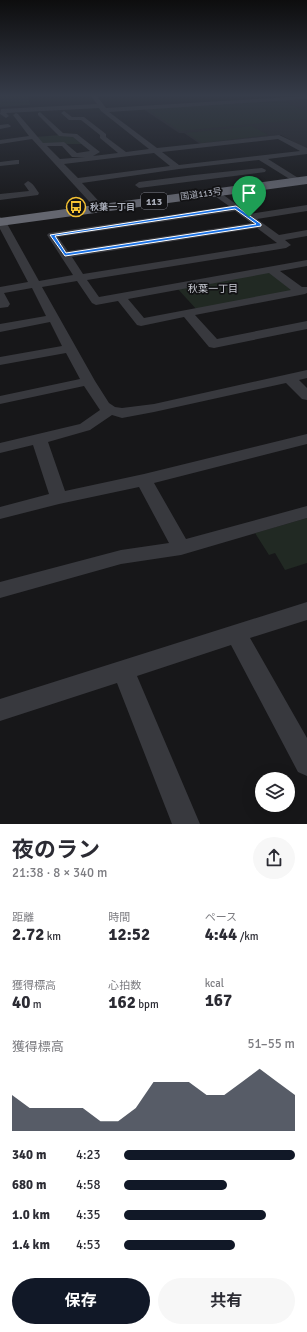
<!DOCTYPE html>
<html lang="ja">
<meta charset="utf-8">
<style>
:root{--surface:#fff;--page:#f7f7f7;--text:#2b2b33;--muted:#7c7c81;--accent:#111827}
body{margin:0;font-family:Signika,"Noto Sans JP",sans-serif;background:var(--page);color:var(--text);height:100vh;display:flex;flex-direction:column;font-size:15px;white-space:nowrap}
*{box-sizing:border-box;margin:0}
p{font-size:13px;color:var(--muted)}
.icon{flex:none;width:22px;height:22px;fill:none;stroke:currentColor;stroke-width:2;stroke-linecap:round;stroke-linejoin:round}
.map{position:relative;height:824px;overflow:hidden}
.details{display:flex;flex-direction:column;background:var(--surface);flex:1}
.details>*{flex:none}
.tools{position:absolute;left:255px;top:772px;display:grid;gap:8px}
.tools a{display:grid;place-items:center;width:40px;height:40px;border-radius:50%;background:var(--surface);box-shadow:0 4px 16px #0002;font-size:20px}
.pin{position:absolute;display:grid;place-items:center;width:34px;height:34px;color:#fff;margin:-41px -17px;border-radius:50% 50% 50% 0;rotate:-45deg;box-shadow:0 0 4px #0007}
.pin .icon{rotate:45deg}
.round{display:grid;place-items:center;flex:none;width:42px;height:42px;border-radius:21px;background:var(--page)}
.summary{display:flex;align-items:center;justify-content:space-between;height:68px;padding:0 12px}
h1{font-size:22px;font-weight:700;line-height:30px}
.metrics{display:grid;grid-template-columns:repeat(3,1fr);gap:6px;height:68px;padding:4px 12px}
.metrics div{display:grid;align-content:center}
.metrics b{font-size:17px;font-weight:700}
.metrics small{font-size:11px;font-weight:400}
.metrics p{font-size:11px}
.chart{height:112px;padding:8px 12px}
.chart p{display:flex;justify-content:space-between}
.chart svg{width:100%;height:72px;margin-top:4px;fill:var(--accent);opacity:.7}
.cta{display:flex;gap:8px;margin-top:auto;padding:8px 12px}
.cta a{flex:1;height:46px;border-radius:24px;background:var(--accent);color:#fff;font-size:16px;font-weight:700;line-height:46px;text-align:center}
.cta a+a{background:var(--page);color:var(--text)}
ul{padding:0 12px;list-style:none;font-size:13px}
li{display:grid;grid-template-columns:64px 48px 1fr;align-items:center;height:30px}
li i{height:10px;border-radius:5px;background:var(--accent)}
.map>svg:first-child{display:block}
</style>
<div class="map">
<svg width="307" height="824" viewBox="0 0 307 824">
<rect width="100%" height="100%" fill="#171719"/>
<path fill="#232326" d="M307,99V149L281,135L200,144L184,133H179L143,109Z"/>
<path fill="#212923" d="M0,96H28L30,105L0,107Z
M283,101L307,112V119L180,131L146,109Z
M251,126L268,135L202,143L186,133Z
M74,134L85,144H42L35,137Z
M272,270L301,292L198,311L176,287Z
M307,518V563L285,570L275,553L269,555L255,533Z"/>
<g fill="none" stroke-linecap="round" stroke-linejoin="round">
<path fill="#38393e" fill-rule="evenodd" d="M91,96H97L106,108L307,96V99L109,112L157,148L279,135L307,148V154L268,159L303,181L302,183H296L259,160L179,169L82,183L105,208L103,210H97L32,139L0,144V140L29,136L13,115L16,113L18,114L43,143L64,142L77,153L90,151L73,137L59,136L38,115V113L40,112L63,133L77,134L100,152L93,156L118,153L100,138V135L81,120H69L61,113L64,111L72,117H84L106,134V137L126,152L149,149L101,111L99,108L6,113L9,116L6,118L0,114L1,109L97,104ZM278,139L300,151L179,165L162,152ZM47,146H62L72,157H85L60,159ZM154,153L170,166L78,178L64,164Z
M8,124L11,126L10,127L0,129V125Z
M16,160H19V164L0,166V162Z
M262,168L266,170L265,172L139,188L135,185L139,182L194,175Z
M28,181C33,183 36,189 39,193L38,195L0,200V194L29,191L24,184Z
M215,189L250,214L307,205V211L257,219L279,235L307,230V236L285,240L291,245L286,248L87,280L99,297L307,260V266L280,271L302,287H307V293L305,294L195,315L217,339L307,321V329L214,348L209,347L184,317L141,326L137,325L118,301L96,305L92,303L77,281L42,287L95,381L109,403L115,407L122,408L154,404L307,370V378L299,380L307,388V400L302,399L286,383L154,412L122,418L112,415L90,430L48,442L65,491L144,474L307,434V444L154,483L186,539L307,506V518L181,555L121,564L0,598V582L121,550L169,543L139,487L59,504L0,519V507L49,494L33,445L0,453V443L80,424L100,410L84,386L0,404V396L80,379L66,353L0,365V357L62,346L50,322L0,332V324L46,316L32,288L4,293L10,304L8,307L0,308V287L28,282L0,229V217L5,220L39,281L73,275L47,235L49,233L229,206L212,194L211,192ZM235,211L251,223L68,251L58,237ZM257,228L277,243L83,274L72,257ZM269,273L291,290L144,318L128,299Z
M307,602V620L250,638L307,738V776L298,772L231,645L137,676L200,824H172L117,683L0,721V699Z"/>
<path fill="#64666f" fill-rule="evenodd" d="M307,176V184L0,226V218Z"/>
</g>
<linearGradient id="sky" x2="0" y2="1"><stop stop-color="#0d0d0e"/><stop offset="0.45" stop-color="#363c49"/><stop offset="1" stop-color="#363c49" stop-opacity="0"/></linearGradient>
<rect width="307" height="212" fill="url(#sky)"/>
<path fill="#1a73e8" stroke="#fff" fill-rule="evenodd" d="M236,206L261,224V226L65,256L50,235ZM235,209L256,224L66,253L55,236Z"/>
<defs>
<symbol id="bus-ring" viewBox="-11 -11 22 22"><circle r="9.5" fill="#121214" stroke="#f5c233" stroke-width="1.5"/><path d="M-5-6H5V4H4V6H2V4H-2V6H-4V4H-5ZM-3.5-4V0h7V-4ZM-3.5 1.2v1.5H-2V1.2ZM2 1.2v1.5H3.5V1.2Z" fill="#f5c233"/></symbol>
</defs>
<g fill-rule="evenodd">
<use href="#bus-ring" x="65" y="196" width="22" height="22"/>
</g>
<g text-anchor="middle" stroke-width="3.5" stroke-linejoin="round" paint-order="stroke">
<g font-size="9" fill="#a9adb9" stroke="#121214">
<text transform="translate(201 194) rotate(-8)" y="3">国道113号</text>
</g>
<g font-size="9" font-weight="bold" fill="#a9adb9" stroke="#121214" text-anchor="start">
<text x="90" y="210">秋葉一丁目</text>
</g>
<rect fill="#121214" stroke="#7c7e88" stroke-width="1" x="141" y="193" width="26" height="16" rx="3"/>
<g font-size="10" font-weight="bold" fill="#a9adb9">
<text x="154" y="205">113</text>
</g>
<g font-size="10" fill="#caccd5" stroke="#121214">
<text x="213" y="292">秋葉一丁目</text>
</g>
</g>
</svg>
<div class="tools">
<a><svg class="icon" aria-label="layers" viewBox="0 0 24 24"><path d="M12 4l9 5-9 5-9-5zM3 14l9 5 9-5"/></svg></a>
</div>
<div class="pin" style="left:249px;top:217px;background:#1e9e55"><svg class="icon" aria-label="arrive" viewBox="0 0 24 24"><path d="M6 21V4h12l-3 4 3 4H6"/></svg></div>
</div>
<section class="details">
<div class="summary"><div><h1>夜のラン</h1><p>21:38 · 8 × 340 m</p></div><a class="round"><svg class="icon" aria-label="share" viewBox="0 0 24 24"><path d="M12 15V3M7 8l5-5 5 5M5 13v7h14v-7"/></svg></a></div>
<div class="metrics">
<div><p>距離</p><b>2.72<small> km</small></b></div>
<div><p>時間</p><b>12:52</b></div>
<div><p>ペース</p><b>4:44<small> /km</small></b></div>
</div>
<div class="metrics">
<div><p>獲得標高</p><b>40<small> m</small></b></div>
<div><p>心拍数</p><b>162<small> bpm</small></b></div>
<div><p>kcal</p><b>167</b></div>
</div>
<div class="chart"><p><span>獲得標高</span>51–55 m</p>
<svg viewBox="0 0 160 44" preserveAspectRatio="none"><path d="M0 44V22L10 30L20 30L30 30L40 30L50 38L60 38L70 30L80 14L90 14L100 14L110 22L120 22L130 14L140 6L150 14L160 22V44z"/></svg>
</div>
<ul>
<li><b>340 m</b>4:23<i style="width:100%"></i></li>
<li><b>680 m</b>4:58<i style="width:60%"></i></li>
<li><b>1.0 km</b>4:35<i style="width:83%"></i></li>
<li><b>1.4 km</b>4:53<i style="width:65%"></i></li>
</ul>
<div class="cta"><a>保存</a><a>共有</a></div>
</section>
